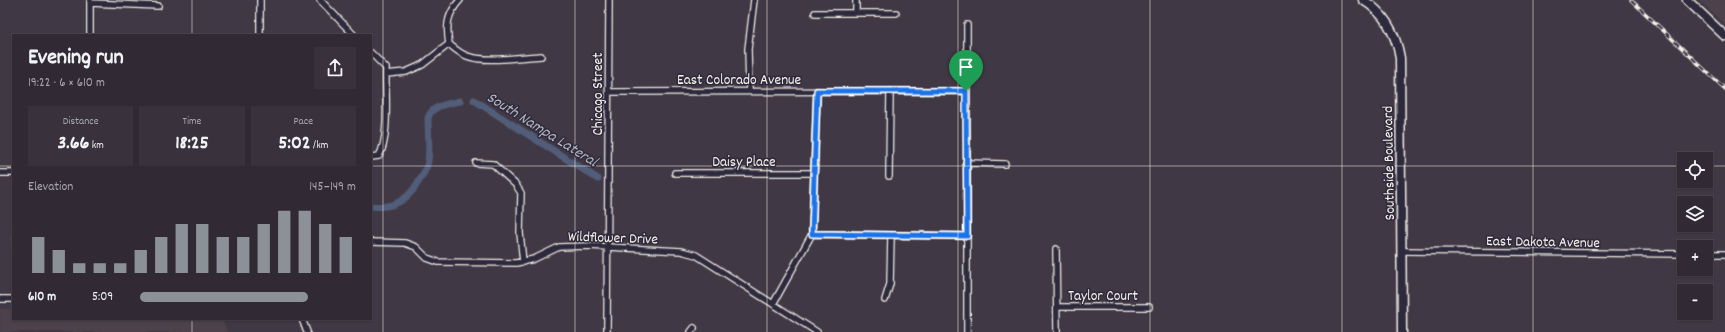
<!DOCTYPE html>
<meta charset="utf-8">
<style>
:root{--surface:#312a34;--page:#39323c;--text:#f1f3f6;--muted:#a8a7ac;--line:#4c464f;--accent:#8c9099}
body{margin:0;font-family:Dekko,sans-serif;background:var(--page);color:var(--text);height:100vh;display:flex;flex-direction:column;font-size:15px;white-space:nowrap}
*{box-sizing:border-box;margin:0}
p{font-size:13px;color:var(--muted)}
.icon{flex:none;width:22px;height:22px;fill:none;stroke:currentColor;stroke-width:2;stroke-linecap:round;stroke-linejoin:round}
.map{position:relative;flex:1;overflow:hidden}
.drawer{position:absolute;left:12px;top:34px;width:360px;height:286px;display:flex;flex-direction:column;background:var(--surface);border-radius:0px;box-shadow:0 1px 3px #0004,0 0 0 1px var(--line)}
.drawer>*{flex:none}
.fabs{position:absolute;left:1677px;top:152px;display:grid;gap:8px}
.fabs a{display:grid;place-items:center;width:36px;height:36px;border-radius:0px;background:var(--surface);box-shadow:0 1px 3px #0004,0 0 0 1px var(--line);font-size:20px}
.pin{position:absolute;display:grid;place-items:center;width:34px;height:34px;color:#fff;margin:-41px -17px;border-radius:50% 50% 50% 0;rotate:-45deg;box-shadow:0 0 4px #0007}
.pin .icon{rotate:45deg}
.round{display:grid;place-items:center;flex:none;width:42px;height:42px;border-radius:0px;background:var(--page)}
.summary{display:flex;align-items:center;justify-content:space-between;height:68px;padding:0 16px}
h1{font-size:22px;font-weight:700;line-height:30px}
.figures{display:grid;grid-template-columns:repeat(3,1fr);gap:6px;height:68px;padding:4px 16px}
.figures div{display:grid;align-content:center;border-radius:0px;background:var(--page);text-align:center}
.figures b{font-size:20px;font-weight:700}
.figures small{font-size:11px;font-weight:400}
.figures p{font-size:11px}
.chart{height:112px;padding:8px 16px}
.chart p{display:flex;justify-content:space-between}
.chart svg{width:100%;height:72px;margin-top:4px;stroke:var(--accent);stroke-width:6}
ul{padding:0 16px;list-style:none;font-size:13px}
li{display:grid;grid-template-columns:64px 48px 1fr;align-items:center;height:30px}
li i{height:10px;border-radius:5px;background:var(--accent)}
.map>svg:first-child{display:block}
</style>
<div class="map">
<svg width="1725" height="332" viewBox="0 0 1725 332">
<rect width="100%" height="100%" fill="#413845"/>
<filter id="ink" filterUnits="userSpaceOnUse"><feTurbulence type="fractalNoise" baseFrequency=".025" numOctaves="2"/><feDisplacementMap in="SourceGraphic" scale="8" xChannelSelector="R" yChannelSelector="G"/><feConvolveMatrix kernelMatrix="1 2 1 2 8 2 1 2 1" color-interpolation-filters="sRGB"/></filter>
<g filter="url(#ink)">
<path fill="#4e424b" d="M1699,0H1725V25Z
M11,225H13V319H222L227,332H0V309H11Z"/>
<g fill="none" stroke-linecap="round" stroke-linejoin="round">
<path stroke="#515d79" stroke-width="7" d="M474,100L598,179
M371,206C394,209 408,200 419,181C423,175 427,168 428,161C430,147 428,132 428,118C432,105 448,104 460,101"/>
<defs>
<path id="street" d="M90,0V35
M260,0V35
M320,0L354,35
M90,3L158,6
M815,13H896
M856,13V0
M449,44C455,49 459,53 467,56C484,63 522,57 541,56
M449,44C446,26 447,14 460,0
M371,53L386,68C385,90 390,138 379,156L371,157
M386,74L406,72L422,65L449,44
M749,91L748,49L754,0
M609,92L966,91
M476,163L493,164L516,185L521,193L520,233L523,262
M966,163L1005,164
M0,173H13
M675,173H814
M889,176L890,91
M812,234L967,236
M371,242L405,243L416,247L427,258L438,262L516,263L534,259L559,247L589,246L681,251L696,255L817,332
M1056,249L1057,332
M1402,251L1684,254
M1706,254H1725
M0,299H13
M885,300L890,284L891,236
M773,304L812,234L817,91
M1057,307H1149
M302,319L307,332
M607,332L609,0
M691,332L694,328
M967,332V25"/>
<path id="secondary" d="M1363,0C1385,13 1396,34 1400,58L1402,332
M1687,0L1725,36"/>
</defs>
<use href="#street" stroke="#f4f1e8" stroke-width="8"/>
<use href="#secondary" stroke="#f4f1e8" stroke-width="11"/>
<use href="#street" stroke="#2f2a3d" stroke-width="5.5"/>
<use href="#secondary" stroke="#2f2a3d" stroke-width="8"/>
<defs>
<path id="rail" d="M1631,0L1725,89"/>
</defs>
<use href="#rail" stroke="#f4f1e8" stroke-width="3.5"/>
<use href="#rail" stroke="#2f2a3d" stroke-width="2" stroke-dasharray="6" stroke-linecap="butt"/>
</g>
</g>
<g fill="none" stroke-linecap="round" stroke-linejoin="round" filter="url(#ink)">
<defs>
<path id="route" d="M817,91H966L967,236L812,234Z"/>
</defs>
<use href="#route" stroke="#fff" stroke-width="8"/>
<use href="#route" stroke="#1a73e8" stroke-width="5"/>
</g>
<path fill="none" stroke="#f4f1e8" stroke-width="1" stroke-opacity="0.55" d="M192,0V35M383,0V332M575,0V332M767,0V332M958,0V332M1150,0V332M1342,0V332M1533,0V332M0,166H13M371,166H1684M1706,166H1725M192,319V332"/>
<g text-anchor="middle" stroke-width="3" stroke-linejoin="round" paint-order="stroke">
<g font-size="15" fill="#f4f1e8" stroke="#2f2a3d">
<text x="739" y="84">East Colorado Avenue</text>
<text transform="translate(597 94) rotate(-90)" y="5">Chicago Street</text>
<text x="744" y="166">Daisy Place</text>
<text transform="translate(1388 163) rotate(-91)" y="5">Southside Boulevard</text>
<text transform="translate(613 237) rotate(2)" y="5">Wildflower Drive</text>
<text transform="translate(1543 241) rotate(1)" y="5">East Dakota Avenue</text>
<text x="1103" y="300">Taylor Court</text>
</g>
<g font-size="16" font-style="italic" fill="#b3b6bc" stroke="#2f2a3d">
<text transform="translate(543 128) rotate(32)" y="6">South Nampa Lateral</text>
</g>
</g>
</svg>
<div class="fabs">
<a><svg class="icon" aria-label="locate" viewBox="0 0 24 24"><circle cx="12" cy="12" r="6"/><path d="M12 2v4M12 18v4M2 12h4M18 12h4"/></svg></a>
<a><svg class="icon" aria-label="layers" viewBox="0 0 24 24"><path d="M12 4l9 5-9 5-9-5zM3 14l9 5 9-5"/></svg></a>
<a>+</a>
<a>−</a>
</div>
<div class="pin" style="left:966px;top:91px;background:#1e9e55"><svg class="icon" aria-label="arrive" viewBox="0 0 24 24"><path d="M6 21V4h12l-3 4 3 4H6"/></svg></div>
<section class="drawer">
<div class="summary"><div><h1>Evening run</h1><p>19:22 · 6 × 610 m</p></div><a class="round"><svg class="icon" aria-label="share" viewBox="0 0 24 24"><path d="M12 15V3M7 8l5-5 5 5M5 13v7h14v-7"/></svg></a></div>
<div class="figures">
<div><p>Distance</p><b>3.66<small> km</small></b></div>
<div><p>Time</p><b>18:25</b></div>
<div><p>Pace</p><b>5:02<small> /km</small></b></div>
</div>
<div class="chart"><p><span>Elevation</span>145–149 m</p>
<svg viewBox="0 0 160 44" preserveAspectRatio="none"><path d="M5 44V22M15 44V30M25 44V38M35 44V38M45 44V38M55 44V30M65 44V22M75 44V14M85 44V14M95 44V22M105 44V22M115 44V14M125 44V6M135 44V6M145 44V14M155 44V22"/></svg>
</div>
<ul>
<li><b>610 m</b>5:09<i style="width:78%"></i></li>
</ul>
</section>
</div>
